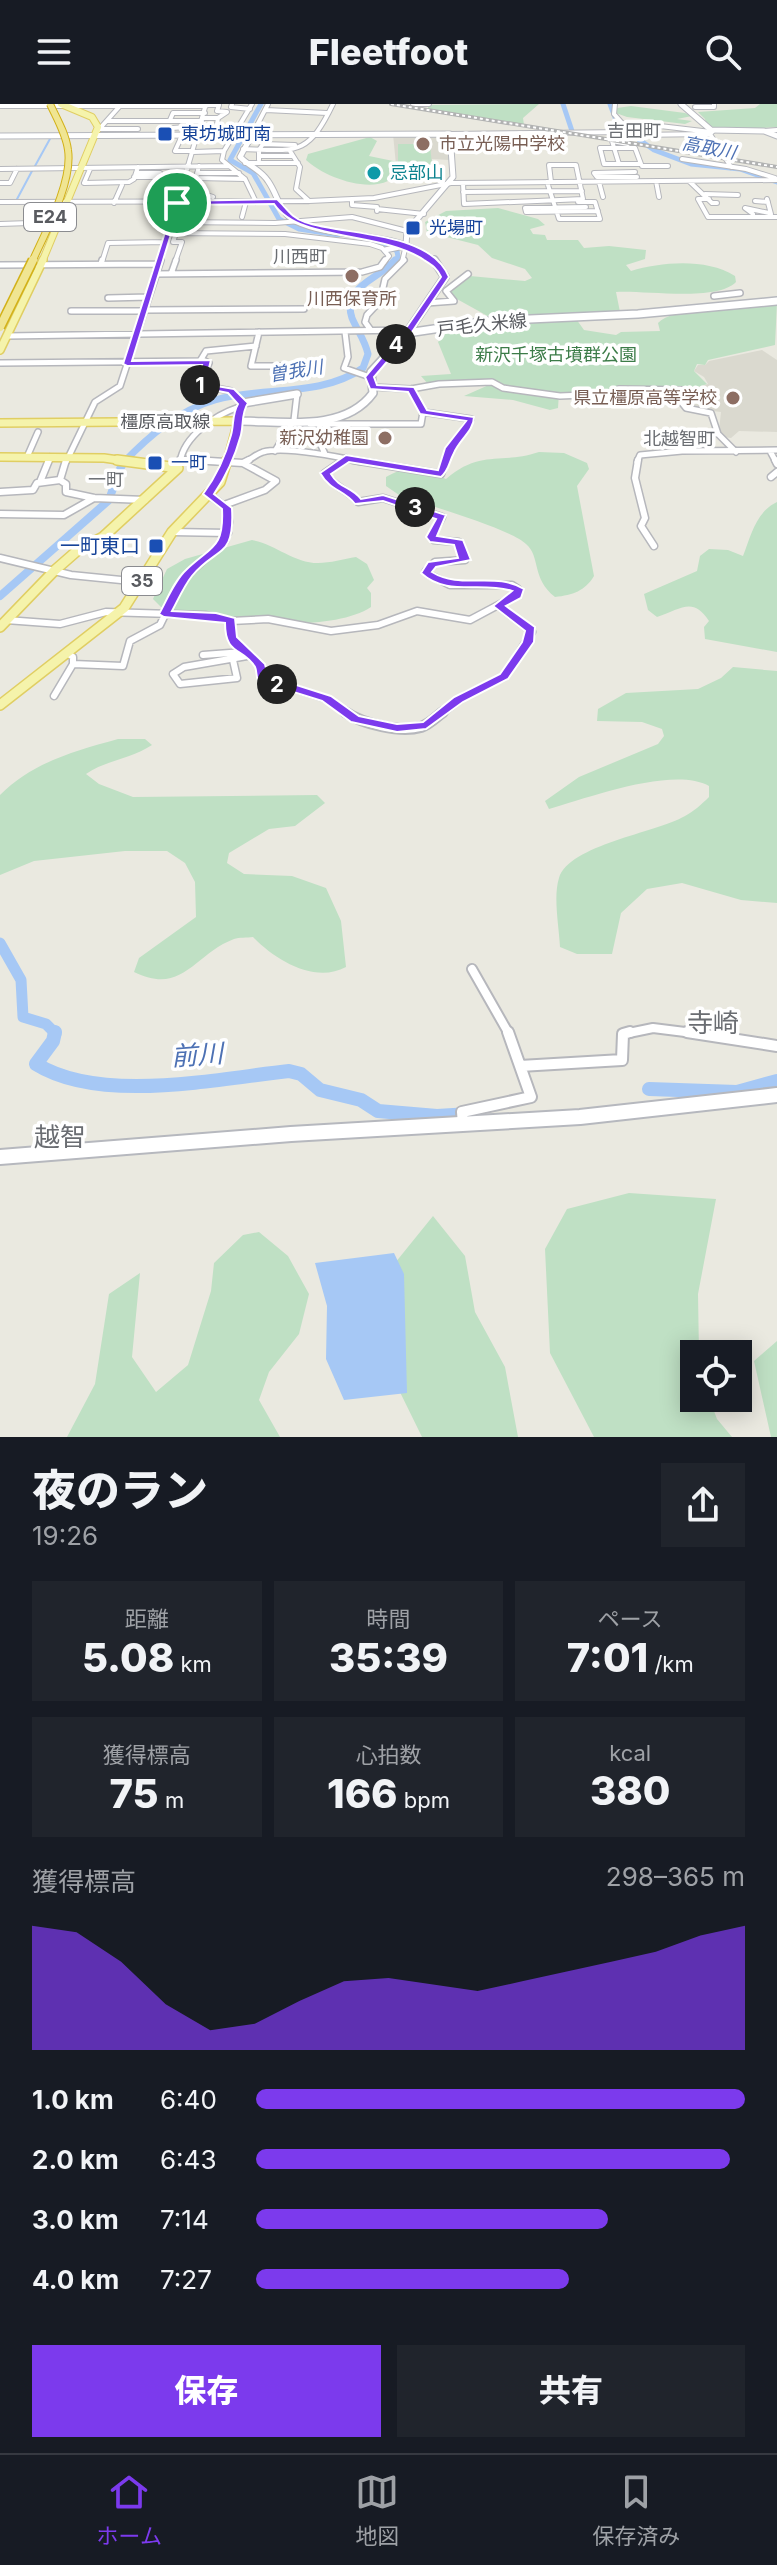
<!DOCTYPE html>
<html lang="ja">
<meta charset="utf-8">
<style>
:root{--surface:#171b24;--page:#20242c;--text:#f1f3f6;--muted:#9ea1a6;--line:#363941;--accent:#7c3aed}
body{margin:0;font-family:Inter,"Noto Sans JP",sans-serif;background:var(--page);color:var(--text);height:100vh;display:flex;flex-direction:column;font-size:30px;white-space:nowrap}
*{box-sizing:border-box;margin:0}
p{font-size:26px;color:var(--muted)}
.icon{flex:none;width:44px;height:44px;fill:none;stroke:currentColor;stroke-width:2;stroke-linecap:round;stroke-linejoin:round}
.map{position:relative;height:1333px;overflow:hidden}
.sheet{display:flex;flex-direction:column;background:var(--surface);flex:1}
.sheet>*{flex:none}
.controls{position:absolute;left:680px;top:1236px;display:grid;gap:16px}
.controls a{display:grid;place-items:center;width:72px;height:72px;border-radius:0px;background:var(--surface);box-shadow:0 4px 20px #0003;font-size:40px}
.pin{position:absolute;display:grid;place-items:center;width:68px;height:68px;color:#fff;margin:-34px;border:4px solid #fff;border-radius:50%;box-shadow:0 2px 8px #0007}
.km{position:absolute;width:40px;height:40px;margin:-20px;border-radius:50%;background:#222;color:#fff;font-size:22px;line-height:40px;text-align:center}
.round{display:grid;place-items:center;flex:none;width:84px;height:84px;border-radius:0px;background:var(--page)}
.summary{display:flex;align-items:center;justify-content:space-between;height:136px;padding:0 32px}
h1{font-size:44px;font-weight:800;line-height:60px}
.stats{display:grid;grid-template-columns:repeat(3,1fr);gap:12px;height:136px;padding:8px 32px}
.stats div{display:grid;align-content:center;border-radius:0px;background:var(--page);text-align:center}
.stats b{font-size:40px;font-weight:800}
.stats small{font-size:22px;font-weight:400}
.stats p{font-size:22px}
.chart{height:224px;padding:16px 32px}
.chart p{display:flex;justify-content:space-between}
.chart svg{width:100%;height:144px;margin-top:8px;fill:var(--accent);opacity:.7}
.button{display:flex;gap:16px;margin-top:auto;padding:16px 32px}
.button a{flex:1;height:92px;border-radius:0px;background:var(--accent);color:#fff;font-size:32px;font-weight:800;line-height:92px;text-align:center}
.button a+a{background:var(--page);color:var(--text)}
ul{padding:0 32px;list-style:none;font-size:26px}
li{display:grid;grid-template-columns:128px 96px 1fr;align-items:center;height:60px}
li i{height:20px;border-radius:10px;background:var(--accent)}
header{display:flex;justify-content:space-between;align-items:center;height:104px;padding:0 32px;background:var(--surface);font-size:36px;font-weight:800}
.tab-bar{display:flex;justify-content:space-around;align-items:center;height:112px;border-top:2px solid var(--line);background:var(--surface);font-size:22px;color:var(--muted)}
.tab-bar a{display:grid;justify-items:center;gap:4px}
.tab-bar .on{color:var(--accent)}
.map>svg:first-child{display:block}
</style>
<header><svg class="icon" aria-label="menu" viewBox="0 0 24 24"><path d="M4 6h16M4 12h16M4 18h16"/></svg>Fleetfoot<svg class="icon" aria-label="search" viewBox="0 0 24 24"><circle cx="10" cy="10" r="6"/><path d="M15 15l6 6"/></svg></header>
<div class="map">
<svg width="777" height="1333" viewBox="0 0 777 1333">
<rect width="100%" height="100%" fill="#eae9e0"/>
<path fill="#dad9cf" d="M393,30L448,31L449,56L432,55V61H396Z
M762,246L777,256V328L739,327L731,334L723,333L719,326L721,308L689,304L683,299H692L684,286L708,280L704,273L694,267L698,261H705L709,257Z"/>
<path fill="#bfe0c4" d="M539,0L523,14L524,21L428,5V1Z
M760,0H777V23L762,24L761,27L720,26L706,20L705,15L698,8L755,4Z
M631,2L685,9L692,12L677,15L692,17L685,20L627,13L616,9L617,4Z
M370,33L377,37L369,52L398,58V40H430L432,61H407C402,66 394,74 388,77C364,88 323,72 306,56L308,50Z
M498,104L538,115L545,121L530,125L533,130L545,131L547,136H578L584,144L609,142L646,146L645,155L626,161L631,167C662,158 706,154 735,172L736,178C717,198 643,186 616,188L620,208L493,215L446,189L470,172L525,177L532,174L525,165L492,154L478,141L427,128L425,118L446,107Z
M777,198L775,241L708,256L705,261L697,260L694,267L707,280L690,286L559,289L558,304L550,306L513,296L464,292L491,280H428L421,272L451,270L438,238L450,224L574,212L584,226L616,231L621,228L660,227L658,219C675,201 750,205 777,198Z
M539,348L564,349L587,359L589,365L577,382L594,472C585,487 573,491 555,493C531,474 541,453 526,440C509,424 426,401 399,391L386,382V373C410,359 421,364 446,375C481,345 500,361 539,348Z
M777,398V548L705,535L704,523L709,517C693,492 681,505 657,513L648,506L644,490L697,467L700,452L709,445L728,446L743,452C751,431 756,408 777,398Z
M252,436C275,440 294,459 318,459C330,459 344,455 356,453L367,460L374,476L367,484L371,489V503C327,532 211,516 161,503L153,495L167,465L185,455Z
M733,563L777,567V799L741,796L682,779L647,785L621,809L612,850H577L560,843C559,822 553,793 559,774C569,741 655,729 685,712C693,708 702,700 709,693V682C673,662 588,694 549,705L545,697L579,673L658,640L664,632L662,625L642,618L597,617L598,605L626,589L698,585L721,574Z
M118,635H145L152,641C131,655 106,656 86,670L99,680L133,693L317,691L325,699L295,722L269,725L229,749L227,759L244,770L292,772L326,784L341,817L346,863C315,880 275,856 253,833C247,834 239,833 234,835C194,850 183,892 134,868L139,854L196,813L195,778L185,759L167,747H125L34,757L0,771V691C33,658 75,647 118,635Z
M629,1089L716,1095L698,1190L699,1250H694V1294H709L717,1315L732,1333H594L550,1249L545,1145L567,1105Z
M433,1112L465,1152L475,1208L505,1263L518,1333H422L396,1280L395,1159Z
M259,1128L288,1152L309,1190L299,1230L269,1268L259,1296L280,1333H67L95,1280L109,1190L140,1169L132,1253L156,1288L188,1261L211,1187L214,1159L243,1131Z
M777,1237V1333H771L754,1257Z"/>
<path fill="#a6c8f5" d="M394,1149L404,1170L407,1289L344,1296L326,1255L327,1202L315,1159Z"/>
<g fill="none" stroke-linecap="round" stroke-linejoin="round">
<path stroke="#a6c8f5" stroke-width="2" d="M35,62L51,33
M16,97L32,67"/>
<path stroke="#a6c8f5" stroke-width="5" d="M261,0L230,56L253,69L279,115L299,125L338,131
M563,0L572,27
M610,0L618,21L654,46L691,60L740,65L777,78
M362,133L384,139L397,147L398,153L394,158"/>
<path stroke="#a6c8f5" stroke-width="7" d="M124,358C149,332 179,306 215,296C263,282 319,294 363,264L368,250C365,236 357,226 352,214C341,182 380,175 395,156"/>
<path stroke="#a6c8f5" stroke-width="8" d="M0,492L108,397C115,384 116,366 126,356"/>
<path stroke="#a6c8f5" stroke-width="11" d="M0,839L21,876L23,913L46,920L56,930"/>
<path stroke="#a6c8f5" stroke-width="14" d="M55,928L53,937L36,960C100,1000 216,975 289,967L301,970L320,986L361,996L378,1007L437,1012L470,1010
M649,985L737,988L777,977"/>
<defs>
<path id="street-far4" d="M232,0L231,3L250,5
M252,0L224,47L222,56L245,75L256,98
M413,0H429
M615,0L614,10L630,28
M206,1H219L217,7L227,8L218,14
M0,2H206
M695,3H714V0
M266,6L327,9
M204,14H218L215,32
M170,16L173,9H205
M109,17H202
M643,20L711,28
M172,24L201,22
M102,25H138
M764,27L777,26
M450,30L630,28L635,31L710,30L713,27
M710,30L731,63
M94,31L119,3
M252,31L268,0
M180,36L175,47H193
M600,44H635L641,60H604Z
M718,44H735
M243,45C297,47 308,52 333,0
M290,47L300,63L296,85L309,97
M705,47H719
M193,48L224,47
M259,52H292
M682,55L746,65L775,74
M259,56V46L263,40L295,41
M245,59H298
M619,60L612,37L628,40
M199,62L196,74L245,75
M642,62H668
M0,65L229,62
M90,65L84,79L129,78L134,75L138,63
M635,68L594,69L597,73H637
M197,69H239
M134,73H159L160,69H136
M199,77L200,89L213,93
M656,77L659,93
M689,77L712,99H717
M547,78L559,115H600L595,98H578
M599,78L603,93
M0,79H10L17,65
M463,79L464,100L583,95L576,61H549L551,78
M463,88L582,87
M705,90L738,91
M352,95V101L377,103V107
M709,95H698L708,113H777
M767,95L771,110
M755,97L768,98
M0,98L309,97L374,94L451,79L777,76
M114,99L122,81
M586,103L525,104L526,108L598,107
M377,105L424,110
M175,108L191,109
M753,110L745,104L769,109
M242,113L246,98
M173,118L275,119L352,113L407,127
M0,120L59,118
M169,129L285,130L370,140L382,144L389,152L384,158
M102,158L108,139L166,138
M160,158L206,0
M175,158L182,138H173L176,129
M402,158L406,141"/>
<path id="street-far3" d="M101,160L102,156
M0,161L158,160
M155,170L362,168L380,163L385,156
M171,170L176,156
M714,192L740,189
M108,194L149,193
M427,199L454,197L446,187L468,170
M145,206L304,205
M71,207H145
M370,225L365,218L367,211L380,197L385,175L404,156
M259,228L251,262H312
M345,228L348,253L344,264L370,273
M7,232L408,226
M200,257L206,247L256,242
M0,259L205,257L209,259L200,281L231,287L243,299
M373,283L411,285L439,280L492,278L503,284L560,292L607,290L619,285L682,286L690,298L682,299L686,304L711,309L718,330L736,348
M423,308L471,315L450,344L445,358
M310,320H421L423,308L411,285
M275,347L294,316L297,290
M770,347L776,358
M325,350L319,337L326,321
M27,353L38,328
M180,355L223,358
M48,358L50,353
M66,358L95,298L120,282L161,156
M180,358C184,332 215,311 239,303
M245,358C251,355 257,350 263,348C284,342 339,353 362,358
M341,358L346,354
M637,358L640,351L682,347L777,346"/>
<path id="street-far2" d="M66,356L60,376L66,380V388L94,394L145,396
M192,356L243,359L276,377L265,386L224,401
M353,356L441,370L446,356
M638,356L635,374L645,414L641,422L654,442
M775,356L777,360
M243,359L249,356
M771,373L777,368
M40,378L49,356
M0,388L33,386L37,379L60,376
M0,410L64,411L94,394
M172,428L228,429
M0,454L71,471L141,478
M6,516L60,520L106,508L205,511L231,517L268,515L331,527L378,521L417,507L470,516L517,491L518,485L512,481H450L428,470L426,467L435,458L465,456L459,438L434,436L431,433L442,413L383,394L358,398C348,385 334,384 325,369L344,356
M231,517V533L261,562L262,574L327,595L348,610
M67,549L73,553V560L123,562L130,537L160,521L182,476L225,437L229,418L227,404L208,390
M203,551L243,548
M233,556L237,574L180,580L173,570L184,563L247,552
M54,592L73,560
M441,610L466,591L504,573L532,528L499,502"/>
<path id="street-far1" d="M345,608C363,620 400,629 421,623C430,620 436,613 443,608
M472,865L509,930
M624,930L653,924L701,930"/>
<path id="street" d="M687,928L777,942
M520,962L622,956L623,930L630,928
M463,1020L462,1008L531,993L508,928"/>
<path id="secondary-far2" d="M681,0L711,26L764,27L777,32
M252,31L240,53C249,62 261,66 268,77C278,91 279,108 295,117C340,138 396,124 436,158
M0,32L450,30L453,73L407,127L406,141
M385,146L404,142"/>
<path id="secondary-far1" d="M407,229L488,217L638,210L777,197
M297,290L243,299L238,307V317C282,317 344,329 373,289L371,268L407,229L445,173L434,156"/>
<path id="secondary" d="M0,1053L291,1030L580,1013L777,991"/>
<path id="primary-far2" d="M42,158L98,23L92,13L61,0"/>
<path id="primary-far1" d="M0,246L43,156
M0,319L238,317L227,358
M0,353L104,354L132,358"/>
<path id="primary" d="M0,523L54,467L78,446L103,433L178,364L117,356
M0,601L124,504L172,428L220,378L227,356"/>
</defs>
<use href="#street-far4" stroke="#b6b7bc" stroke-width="6"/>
<use href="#street-far3" stroke="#b6b7bc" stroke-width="8"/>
<use href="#street-far2" stroke="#b6b7bc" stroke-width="9"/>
<use href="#street-far1" stroke="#b6b7bc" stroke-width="12"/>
<use href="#street" stroke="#b6b7bc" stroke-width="14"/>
<use href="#secondary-far2" stroke="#b6b8be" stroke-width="7"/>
<use href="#secondary-far1" stroke="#b6b8be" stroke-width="10"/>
<use href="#secondary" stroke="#b6b8be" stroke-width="18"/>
<use href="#primary-far2" stroke="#e0ce63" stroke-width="8"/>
<use href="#primary-far1" stroke="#e0ce63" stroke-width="10"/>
<use href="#primary" stroke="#e0ce63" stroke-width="12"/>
<use href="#street-far4" stroke="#fff" stroke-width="4"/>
<use href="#street-far3" stroke="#fff" stroke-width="5"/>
<use href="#street-far2" stroke="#fff" stroke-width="6"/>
<use href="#street-far1" stroke="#fff" stroke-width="8"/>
<use href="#street" stroke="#fff" stroke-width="10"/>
<use href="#secondary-far2" stroke="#fff" stroke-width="5"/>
<use href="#secondary-far1" stroke="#fff" stroke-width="7"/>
<use href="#secondary" stroke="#fff" stroke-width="14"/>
<use href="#primary-far2" stroke="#f5f3ab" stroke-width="6"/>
<use href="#primary-far1" stroke="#f5f3ab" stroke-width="7"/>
<use href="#primary" stroke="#f5f3ab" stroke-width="9"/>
<defs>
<path id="rail" d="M391,0L777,63"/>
</defs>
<use href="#rail" stroke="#b1b2b2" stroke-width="4"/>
<use href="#rail" stroke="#fff" stroke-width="2" stroke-dasharray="3" stroke-linecap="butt"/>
<defs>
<path id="highway-bridge-far1" d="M32,158C45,129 73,78 68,46C66,30 57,15 50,0"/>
<path id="highway-bridge" d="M0,223L33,156"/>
</defs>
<use href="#highway-bridge-far1" stroke="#d2b118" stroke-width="8" stroke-linecap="butt"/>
<use href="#highway-bridge" stroke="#d2b118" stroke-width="11" stroke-linecap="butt"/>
<use href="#highway-bridge-far1" stroke="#f0e592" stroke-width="6"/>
<use href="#highway-bridge" stroke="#f0e592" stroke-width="8"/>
</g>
<path fill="#7c3aed" stroke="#fff" stroke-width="2" fill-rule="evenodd" d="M277,95C286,103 291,114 305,118C345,132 430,126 449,173L410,231L374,273L377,281L414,283L427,306L474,313C474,327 459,336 454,349C449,358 449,367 441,373L349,358L331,370C339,384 352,383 361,395L383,391L446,411L437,432L463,436L471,456L436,463L432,468C461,486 496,467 524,485L521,494L506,502L535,523L534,538L508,575L463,598L426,625L397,628L351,618L322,597L258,577C256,573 257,567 255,563C243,543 225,552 225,519L164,513L159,510C167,496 174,477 186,466C211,442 224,445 222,405L203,390C217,371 225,354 231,331C234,320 232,310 238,300L228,289L197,283L202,261L127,262L123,260L175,97ZM274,100C299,138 381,127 424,156C432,161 437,164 441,173L404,227L365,273L370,285L408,288L420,310L466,317L445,344L438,366L346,351L320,369C331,388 343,385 355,400L383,397L436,415L426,433L430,438L454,441L458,454L428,458L421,469C447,493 481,477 512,487L493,502L525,527L522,538L500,570L454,593L423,618L397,620L359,612L331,592L268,572L265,560L237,533L235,514L216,509L172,507C178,496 184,482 192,472C217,442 235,455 232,404L214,390C227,371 235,353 241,331C244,319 241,310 248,299L234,285L205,280L211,256L132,257L180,101Z"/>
<g fill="#1a4fb4" stroke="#fff" stroke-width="3">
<rect x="157" y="22" width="16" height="16" rx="4"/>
<rect x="405" y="116" width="16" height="16" rx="4"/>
<rect x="147" y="351" width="16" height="16" rx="4"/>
<rect x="148" y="434" width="16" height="16" rx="4"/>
</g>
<g fill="#8d6e63" stroke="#fff" stroke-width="3">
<circle cx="423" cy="40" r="8"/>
<circle cx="352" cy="172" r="8"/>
<circle cx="733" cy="294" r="8"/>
<circle cx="385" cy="334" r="8"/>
</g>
<circle fill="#0f9aa8" stroke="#fff" stroke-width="3" cx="374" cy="69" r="8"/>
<g text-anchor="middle" stroke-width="7" stroke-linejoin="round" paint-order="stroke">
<g font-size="18" fill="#6a6d72" stroke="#fff">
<text x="634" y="33">吉田町</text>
<text x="300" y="159">川西町</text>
<text x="679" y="341">北越智町</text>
<text x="106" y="382">一町</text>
</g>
<g font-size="18" fill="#164399" stroke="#fff" text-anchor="start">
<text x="181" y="36">東坊城町南</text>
<text x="429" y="130">光場町</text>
<text x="171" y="365">一町</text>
</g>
<g font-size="18" fill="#785e54" stroke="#fff" text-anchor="end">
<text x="439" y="46" text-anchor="start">市立光陽中学校</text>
<text x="352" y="201" text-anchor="middle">川西保育所</text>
<text x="717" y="300">県立橿原高等学校</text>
<text x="369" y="340">新沢幼稚園</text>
</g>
<g font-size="18" font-style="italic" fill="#4d71b4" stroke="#fff">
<text transform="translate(709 44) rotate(11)" y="6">高取川</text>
<text transform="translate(296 267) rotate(-9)" y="6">曽我川</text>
</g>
<g font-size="18" fill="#0d838f" stroke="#fff" text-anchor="start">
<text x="390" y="75">忌部山</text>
</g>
<g fill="#fff" stroke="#8b8c90" stroke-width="2">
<rect x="24" y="99" width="52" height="28" rx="6"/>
<rect x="122" y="463" width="40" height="28" rx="6"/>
</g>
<g font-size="18" font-weight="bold" fill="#595b60">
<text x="50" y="119">E24</text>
<text x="142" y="483">35</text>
</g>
<g font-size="18" fill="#595b60" stroke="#fff">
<text transform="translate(482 221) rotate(-6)" y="6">戸毛久米線</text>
<text x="165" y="324">橿原高取線</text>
</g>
<g font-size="18" fill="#3c7c48" stroke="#fff">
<text x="556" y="257">新沢千塚古墳群公園</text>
</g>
<g font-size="20" fill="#164399" stroke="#fff" text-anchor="end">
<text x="140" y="449">一町東口</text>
</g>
<g font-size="26" fill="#6a6d72" stroke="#fff">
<text x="713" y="928">寺崎</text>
<text x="60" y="1042">越智</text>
</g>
<g font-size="26" font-style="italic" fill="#4d71b4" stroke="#fff">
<text transform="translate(197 951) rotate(-4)" y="9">前川</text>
</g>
</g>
</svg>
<div class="controls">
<a><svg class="icon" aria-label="locate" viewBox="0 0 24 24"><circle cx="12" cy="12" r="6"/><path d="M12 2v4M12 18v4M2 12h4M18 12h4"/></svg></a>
</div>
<div class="pin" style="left:177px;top:99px;background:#1e9e55"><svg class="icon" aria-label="arrive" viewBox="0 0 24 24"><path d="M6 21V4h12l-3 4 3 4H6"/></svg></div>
<b class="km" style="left:200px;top:281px">1</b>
<b class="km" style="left:277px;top:580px">2</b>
<b class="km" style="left:415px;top:403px">3</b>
<b class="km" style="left:396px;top:240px">4</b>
</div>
<section class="sheet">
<div class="summary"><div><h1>夜のラン</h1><p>19:26</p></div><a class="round"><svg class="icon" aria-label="share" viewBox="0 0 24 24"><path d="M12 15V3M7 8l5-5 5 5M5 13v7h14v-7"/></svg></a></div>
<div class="stats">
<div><p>距離</p><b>5.08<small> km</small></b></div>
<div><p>時間</p><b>35:39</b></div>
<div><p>ペース</p><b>7:01<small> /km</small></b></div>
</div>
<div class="stats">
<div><p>獲得標高</p><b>75<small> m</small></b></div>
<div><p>心拍数</p><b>166<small> bpm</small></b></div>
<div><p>kcal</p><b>380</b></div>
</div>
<div class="chart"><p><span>獲得標高</span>298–365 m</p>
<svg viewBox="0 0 160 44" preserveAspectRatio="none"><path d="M0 44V6L10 8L20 17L30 30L40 38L50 36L60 29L70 23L80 22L90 24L100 26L110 23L120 20L130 17L140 14L150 9L160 6V44z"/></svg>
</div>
<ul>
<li><b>1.0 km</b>6:40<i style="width:100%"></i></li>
<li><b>2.0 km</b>6:43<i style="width:97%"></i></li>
<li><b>3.0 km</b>7:14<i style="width:72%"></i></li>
<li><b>4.0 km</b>7:27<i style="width:64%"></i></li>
</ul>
<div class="button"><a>保存</a><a>共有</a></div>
</section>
<nav class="tab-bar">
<a class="on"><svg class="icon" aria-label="home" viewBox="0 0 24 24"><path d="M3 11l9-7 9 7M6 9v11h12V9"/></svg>ホーム</a>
<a><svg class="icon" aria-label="map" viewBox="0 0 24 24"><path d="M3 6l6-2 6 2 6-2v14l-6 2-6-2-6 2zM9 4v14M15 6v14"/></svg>地図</a>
<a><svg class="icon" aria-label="saved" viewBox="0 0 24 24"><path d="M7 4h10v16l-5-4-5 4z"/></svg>保存済み</a>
</nav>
